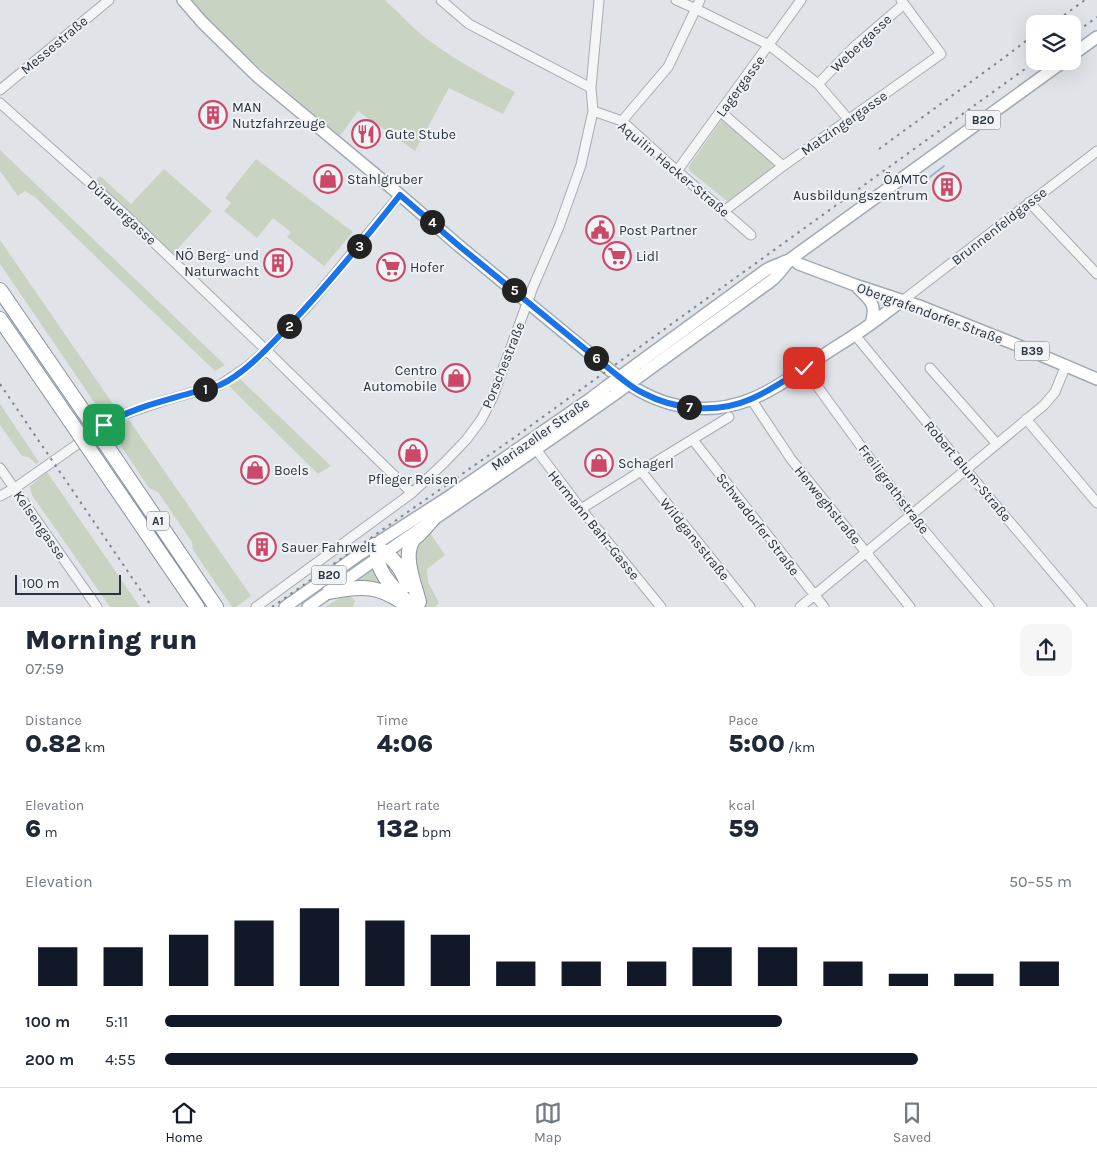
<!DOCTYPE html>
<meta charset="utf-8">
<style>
:root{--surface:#fff;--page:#f6f6f7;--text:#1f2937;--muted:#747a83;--line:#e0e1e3;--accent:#111827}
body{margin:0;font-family:Karla,sans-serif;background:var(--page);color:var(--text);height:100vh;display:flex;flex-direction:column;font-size:19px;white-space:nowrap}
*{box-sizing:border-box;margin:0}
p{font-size:16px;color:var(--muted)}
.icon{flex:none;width:28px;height:28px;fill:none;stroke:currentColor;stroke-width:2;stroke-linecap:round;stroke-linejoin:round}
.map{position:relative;height:607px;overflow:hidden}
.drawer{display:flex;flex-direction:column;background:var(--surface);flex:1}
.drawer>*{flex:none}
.fabs{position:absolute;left:1026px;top:15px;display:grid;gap:10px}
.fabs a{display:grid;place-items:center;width:55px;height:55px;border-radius:10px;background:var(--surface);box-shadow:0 5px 20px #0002;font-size:25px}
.scale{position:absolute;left:15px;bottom:12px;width:106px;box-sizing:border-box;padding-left:5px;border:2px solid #293440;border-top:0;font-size:14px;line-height:18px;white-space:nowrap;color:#293440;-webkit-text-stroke:4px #f0f3f6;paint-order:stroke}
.pin{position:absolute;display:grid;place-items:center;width:42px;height:42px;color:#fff;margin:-21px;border-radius:10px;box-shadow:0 2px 8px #0006}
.km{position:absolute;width:25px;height:25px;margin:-12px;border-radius:50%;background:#222;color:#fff;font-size:14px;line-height:25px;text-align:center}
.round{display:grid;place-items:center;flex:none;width:52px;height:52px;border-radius:10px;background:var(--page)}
.summary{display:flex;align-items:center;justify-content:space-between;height:85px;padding:0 25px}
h1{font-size:28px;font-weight:800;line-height:38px}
.stats{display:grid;grid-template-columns:repeat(3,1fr);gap:8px;height:85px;padding:5px 25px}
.stats div{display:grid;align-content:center}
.stats b{font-size:25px;font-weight:800}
.stats small{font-size:14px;font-weight:400}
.stats p{font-size:14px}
.chart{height:140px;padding:10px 25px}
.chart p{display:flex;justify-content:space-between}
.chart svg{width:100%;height:90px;margin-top:5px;stroke:var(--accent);stroke-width:6}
ul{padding:0 25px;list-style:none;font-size:16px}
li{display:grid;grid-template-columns:80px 60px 1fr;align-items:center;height:38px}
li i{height:12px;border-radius:6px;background:var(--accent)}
.tabs{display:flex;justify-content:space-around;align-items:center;height:70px;border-top:1px solid var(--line);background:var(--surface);font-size:14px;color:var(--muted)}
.tabs a{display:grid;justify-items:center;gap:2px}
.tabs .on{color:var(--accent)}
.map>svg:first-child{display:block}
</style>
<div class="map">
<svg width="1097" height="607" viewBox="0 0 1097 607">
<rect width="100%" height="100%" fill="#e0e4e9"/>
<path fill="#c8d3c1" d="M189,0H385C401,15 416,32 434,44C460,63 487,77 515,92L503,114L449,88L415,151L358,111L340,136L229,42Z
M723,118L777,164L776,169L732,199L727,201L691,172L689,169V166Z
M0,150L225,365L215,371L99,260L35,197L25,191L18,196L0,171Z
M256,159L353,232L324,266L287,237L291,232L273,218L257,238L224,211L231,203L225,198Z
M164,169L212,211L173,254L95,181L100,176L131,204Z
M0,240L115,407L103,415L0,264Z
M239,378L331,466L318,474L229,386Z
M0,404L39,462L36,464L29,457L22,456L0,425Z
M129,420L251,596L236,607H232L193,550L192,542L158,492L149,488L115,437L114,428Z
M47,472L140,607H110L32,495L30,486Z
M430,533L445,555L427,569L428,582L439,603L435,607H427L419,592L411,551L418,542Z
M376,567L398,596L352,584Z
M350,596L355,601L353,607H325L338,599Z"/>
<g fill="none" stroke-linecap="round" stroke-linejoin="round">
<path stroke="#9cb6c8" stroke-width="2" d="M926,180L944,166"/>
<defs>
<path id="minor" d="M441,0L469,24L591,88
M676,0L696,9L769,45L818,84L849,120
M818,84L854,47L904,4
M0,90L109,0
M0,103L118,208L266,350L412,493
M593,111L622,121L677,171L751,235
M721,112L783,166
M622,121L668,67L700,0
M677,171L801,0
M1029,202L1097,274
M724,211L783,166L941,54L901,0
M902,301L1097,151
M855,335L966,470L1082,607
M804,368L911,515L989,607
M930,368L997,444
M751,399L791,459L910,607
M1026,419L1097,503
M693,440L824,607
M532,444L581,509L661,607
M0,468L97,607
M641,471L750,607
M0,496L15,488L116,417L166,400L220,385L248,366L266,350L309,305L400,195
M581,509L641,471L729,417
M256,607L412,493L444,463L466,440L481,420L492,399L533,287L559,227L581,165L593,111L591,88L599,0
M800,607L1044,405L1055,392L1066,365"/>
<path id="major" d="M183,0L202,22L257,76L400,195L458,245L617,376C656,406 702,418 749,400C773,391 797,373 818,359C830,350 843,343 856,334C872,324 886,312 902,301
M1072,55L1097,37
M792,258L799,264L855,285L922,307L1017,345L1097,379
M858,288C871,301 877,304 871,324
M636,365L766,270C774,265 783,263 791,259
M644,373L771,281C780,274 784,265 792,258L1064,61
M285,607L357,556L450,496L590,399L606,387
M308,607C409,535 513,466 615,394"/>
<path id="highway" d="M0,290L90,421
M0,319L77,431
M100,436L216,607
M87,446L197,607
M375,545C379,549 384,551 388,555C398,563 403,574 408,585
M375,545C377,551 376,556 378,561C381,576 394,588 404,599
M329,592C363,585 380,585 409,607
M419,602C415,585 402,556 413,540C415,537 419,535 421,532C425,529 428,524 432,520"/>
</defs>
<use href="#minor" stroke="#a5acb3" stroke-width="11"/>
<use href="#major" stroke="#a0aab4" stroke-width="14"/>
<use href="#highway" stroke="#88939f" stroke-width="16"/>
<use href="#minor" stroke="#f3f5f7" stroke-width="9"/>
<use href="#major" stroke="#fff" stroke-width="11"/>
<use href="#highway" stroke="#fff" stroke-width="14"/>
<path stroke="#7a8592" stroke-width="2" stroke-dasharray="2.5 5" stroke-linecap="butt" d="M1052,24L1085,0
M1072,35L1097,17
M879,149L1005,57L1035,34
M0,384L152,607
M272,607L515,437L1036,61"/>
<defs>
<path id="major-bridge" d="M606,387L636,365
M615,394L644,373"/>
<path id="highway-bridge" d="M90,421L100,436
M77,431L87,446"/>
</defs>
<use href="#major-bridge" stroke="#a0aab4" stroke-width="14" stroke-linecap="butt"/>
<use href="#highway-bridge" stroke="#88939f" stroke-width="16" stroke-linecap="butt"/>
<use href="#major-bridge" stroke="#fff" stroke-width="11"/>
<use href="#highway-bridge" stroke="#fff" stroke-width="14"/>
</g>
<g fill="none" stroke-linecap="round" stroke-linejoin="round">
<defs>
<path id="route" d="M104,425C131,408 164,401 194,392C202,390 212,388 220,385C242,375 264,352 281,334C324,290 362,243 400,195L458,245L618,376C626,382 634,389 643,393C675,410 717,414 751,399C770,391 787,379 804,368"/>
</defs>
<use href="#route" stroke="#fff" stroke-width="10"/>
<use href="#route" stroke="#1a73e8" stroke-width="6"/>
</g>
<defs>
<symbol id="building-ring" viewBox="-11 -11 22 22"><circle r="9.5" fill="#f0f3f6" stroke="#cb4868" stroke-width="1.5"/><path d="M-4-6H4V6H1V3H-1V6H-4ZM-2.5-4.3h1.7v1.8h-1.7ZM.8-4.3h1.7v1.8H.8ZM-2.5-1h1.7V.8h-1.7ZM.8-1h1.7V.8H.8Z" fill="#cb4868"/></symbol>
<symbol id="restaurant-ring" viewBox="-11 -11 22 22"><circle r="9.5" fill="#f0f3f6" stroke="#cb4868" stroke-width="1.5"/><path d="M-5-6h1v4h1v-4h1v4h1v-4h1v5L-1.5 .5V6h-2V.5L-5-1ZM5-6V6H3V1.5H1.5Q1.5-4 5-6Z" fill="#cb4868"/></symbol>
<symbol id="shop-ring" viewBox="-11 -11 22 22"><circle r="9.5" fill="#f0f3f6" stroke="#cb4868" stroke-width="1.5"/><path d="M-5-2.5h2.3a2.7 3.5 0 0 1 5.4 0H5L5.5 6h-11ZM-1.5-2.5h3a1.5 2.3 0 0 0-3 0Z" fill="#cb4868"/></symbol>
<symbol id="civic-ring" viewBox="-11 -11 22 22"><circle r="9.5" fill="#f0f3f6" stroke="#cb4868" stroke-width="1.5"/><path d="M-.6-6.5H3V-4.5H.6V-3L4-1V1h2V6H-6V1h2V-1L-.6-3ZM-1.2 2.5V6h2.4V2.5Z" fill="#cb4868"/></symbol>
<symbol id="supermarket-ring" viewBox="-11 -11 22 22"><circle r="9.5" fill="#f0f3f6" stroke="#cb4868" stroke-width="1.5"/><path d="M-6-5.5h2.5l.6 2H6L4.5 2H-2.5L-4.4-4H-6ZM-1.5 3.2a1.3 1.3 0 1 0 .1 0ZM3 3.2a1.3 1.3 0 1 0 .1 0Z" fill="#cb4868"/></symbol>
</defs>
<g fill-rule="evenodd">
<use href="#building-ring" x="197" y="99" width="32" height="32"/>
<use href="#restaurant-ring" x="350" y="118" width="32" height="32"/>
<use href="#shop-ring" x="312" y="163" width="32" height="32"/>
<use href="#building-ring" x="931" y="171" width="32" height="32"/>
<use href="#civic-ring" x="584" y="214" width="32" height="32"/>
<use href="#supermarket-ring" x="601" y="240" width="32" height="32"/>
<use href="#building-ring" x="262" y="247" width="32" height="32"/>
<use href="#supermarket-ring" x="375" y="251" width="32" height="32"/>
<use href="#shop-ring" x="440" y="362" width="32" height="32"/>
<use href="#shop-ring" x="397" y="437" width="32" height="32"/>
<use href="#shop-ring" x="583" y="447" width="32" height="32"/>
<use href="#shop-ring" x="239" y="454" width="32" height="32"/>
<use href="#building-ring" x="246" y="531" width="32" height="32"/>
</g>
<g text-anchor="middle" stroke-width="4" stroke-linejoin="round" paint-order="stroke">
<g fill="#f0f3f6" stroke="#656d77" stroke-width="1">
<rect x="965.5" y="110.5" width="35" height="19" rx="4"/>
<rect x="1014.5" y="341.5" width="35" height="19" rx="4"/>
<rect x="147" y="511.5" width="22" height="19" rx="4"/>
<rect x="311.5" y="565.5" width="35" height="19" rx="4"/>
</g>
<g font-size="12" font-weight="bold" fill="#293440">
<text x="983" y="124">B20</text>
<text x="1032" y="355">B39</text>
<text x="158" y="525">A1</text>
<text x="329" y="579">B20</text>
</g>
<g font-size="14" fill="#293440" stroke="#f0f3f6">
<text transform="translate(861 43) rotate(-43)" y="5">Webergasse</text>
<text transform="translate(54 45) rotate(-40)" y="5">Messestraße</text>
<text transform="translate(740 86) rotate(-54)" y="5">Lagergasse</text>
<text transform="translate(844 123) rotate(-35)" y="5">Matzingergasse</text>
<text transform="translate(674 169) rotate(40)" y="5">Aquilin Hacker-Straße</text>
<text transform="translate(122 212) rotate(43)" y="5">Dürauergasse</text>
<text transform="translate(999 226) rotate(-38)" y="5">Brunnenfeldgasse</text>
<text transform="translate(930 313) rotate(20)" y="5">Obergrafendorfer Straße</text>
<text transform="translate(503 365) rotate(-68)" y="5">Porschestraße</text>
<text transform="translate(540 434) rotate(-35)" y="5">Mariazeller Straße</text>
<text transform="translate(968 471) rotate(50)" y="5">Robert Blum-Straße</text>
<text transform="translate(894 489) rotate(53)" y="5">Freiligrathstraße</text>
<text transform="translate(828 505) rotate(51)" y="5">Herweghstraße</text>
<text transform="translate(758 524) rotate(52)" y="5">Schwadorfer Straße</text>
<text transform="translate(40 525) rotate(55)" y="5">Kelsengasse</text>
<text transform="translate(594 525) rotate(51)" y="5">Hermann Bahr-Gasse</text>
<text transform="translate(695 539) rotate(51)" y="5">Wildgansstraße</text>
</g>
<g font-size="14" fill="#293440" stroke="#f0f3f6" text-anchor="start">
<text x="232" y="112">MAN<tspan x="232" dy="16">Nutzfahrzeuge</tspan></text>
<text x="385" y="139">Gute Stube</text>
<text x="347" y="184">Stahlgruber</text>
<text x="928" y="184" text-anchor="end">ÖAMTC<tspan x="928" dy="16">Ausbildungszentrum</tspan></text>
<text x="619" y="235">Post Partner</text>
<text x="259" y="260" text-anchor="end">NÖ Berg- und<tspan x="259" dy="16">Naturwacht</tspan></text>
<text x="636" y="261">Lidl</text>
<text x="410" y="272">Hofer</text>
<text x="437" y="375" text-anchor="end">Centro<tspan x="437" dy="16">Automobile</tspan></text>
<text x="618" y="468">Schagerl</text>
<text x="274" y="475">Boels</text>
<text x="413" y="484" text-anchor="middle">Pfleger Reisen</text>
<text x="281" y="552">Sauer Fahrwelt</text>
</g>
</g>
</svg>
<div class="fabs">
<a><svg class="icon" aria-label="layers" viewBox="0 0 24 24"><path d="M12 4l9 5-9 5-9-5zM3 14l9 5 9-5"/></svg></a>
</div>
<div class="scale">100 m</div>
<div class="pin" style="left:104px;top:425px;background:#1e9e55"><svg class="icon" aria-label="arrive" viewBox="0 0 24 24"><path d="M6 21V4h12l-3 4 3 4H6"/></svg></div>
<div class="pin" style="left:804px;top:368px;background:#d93025"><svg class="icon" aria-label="check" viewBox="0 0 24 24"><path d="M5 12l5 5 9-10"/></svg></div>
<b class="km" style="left:205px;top:389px">1</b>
<b class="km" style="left:289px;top:326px">2</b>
<b class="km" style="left:359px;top:246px">3</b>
<b class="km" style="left:432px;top:222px">4</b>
<b class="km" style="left:514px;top:290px">5</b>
<b class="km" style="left:596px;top:358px">6</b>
<b class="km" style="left:689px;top:407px">7</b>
</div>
<section class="drawer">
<div class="summary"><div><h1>Morning run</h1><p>07:59</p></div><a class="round"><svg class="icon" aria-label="share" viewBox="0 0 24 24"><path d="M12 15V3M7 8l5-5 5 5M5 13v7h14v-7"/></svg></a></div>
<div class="stats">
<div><p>Distance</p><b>0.82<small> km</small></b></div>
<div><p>Time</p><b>4:06</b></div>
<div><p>Pace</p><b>5:00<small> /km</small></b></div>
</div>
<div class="stats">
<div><p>Elevation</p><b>6<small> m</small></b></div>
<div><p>Heart rate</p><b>132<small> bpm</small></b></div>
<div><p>kcal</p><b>59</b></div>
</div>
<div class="chart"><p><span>Elevation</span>50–55 m</p>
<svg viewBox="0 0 160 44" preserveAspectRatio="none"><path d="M5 44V25M15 44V25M25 44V19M35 44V12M45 44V6M55 44V12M65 44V19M75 44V32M85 44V32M95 44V32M105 44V25M115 44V25M125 44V32M135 44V38M145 44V38M155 44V32"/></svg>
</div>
<ul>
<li><b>100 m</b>5:11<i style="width:68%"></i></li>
<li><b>200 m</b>4:55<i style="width:83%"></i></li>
</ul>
</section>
<nav class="tabs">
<a class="on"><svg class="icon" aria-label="home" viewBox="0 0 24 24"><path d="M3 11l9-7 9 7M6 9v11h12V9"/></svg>Home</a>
<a><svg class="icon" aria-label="map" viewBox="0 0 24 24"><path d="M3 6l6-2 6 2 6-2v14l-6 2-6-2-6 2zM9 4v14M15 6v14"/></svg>Map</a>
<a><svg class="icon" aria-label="saved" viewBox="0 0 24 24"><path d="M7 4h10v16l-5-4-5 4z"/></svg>Saved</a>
</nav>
